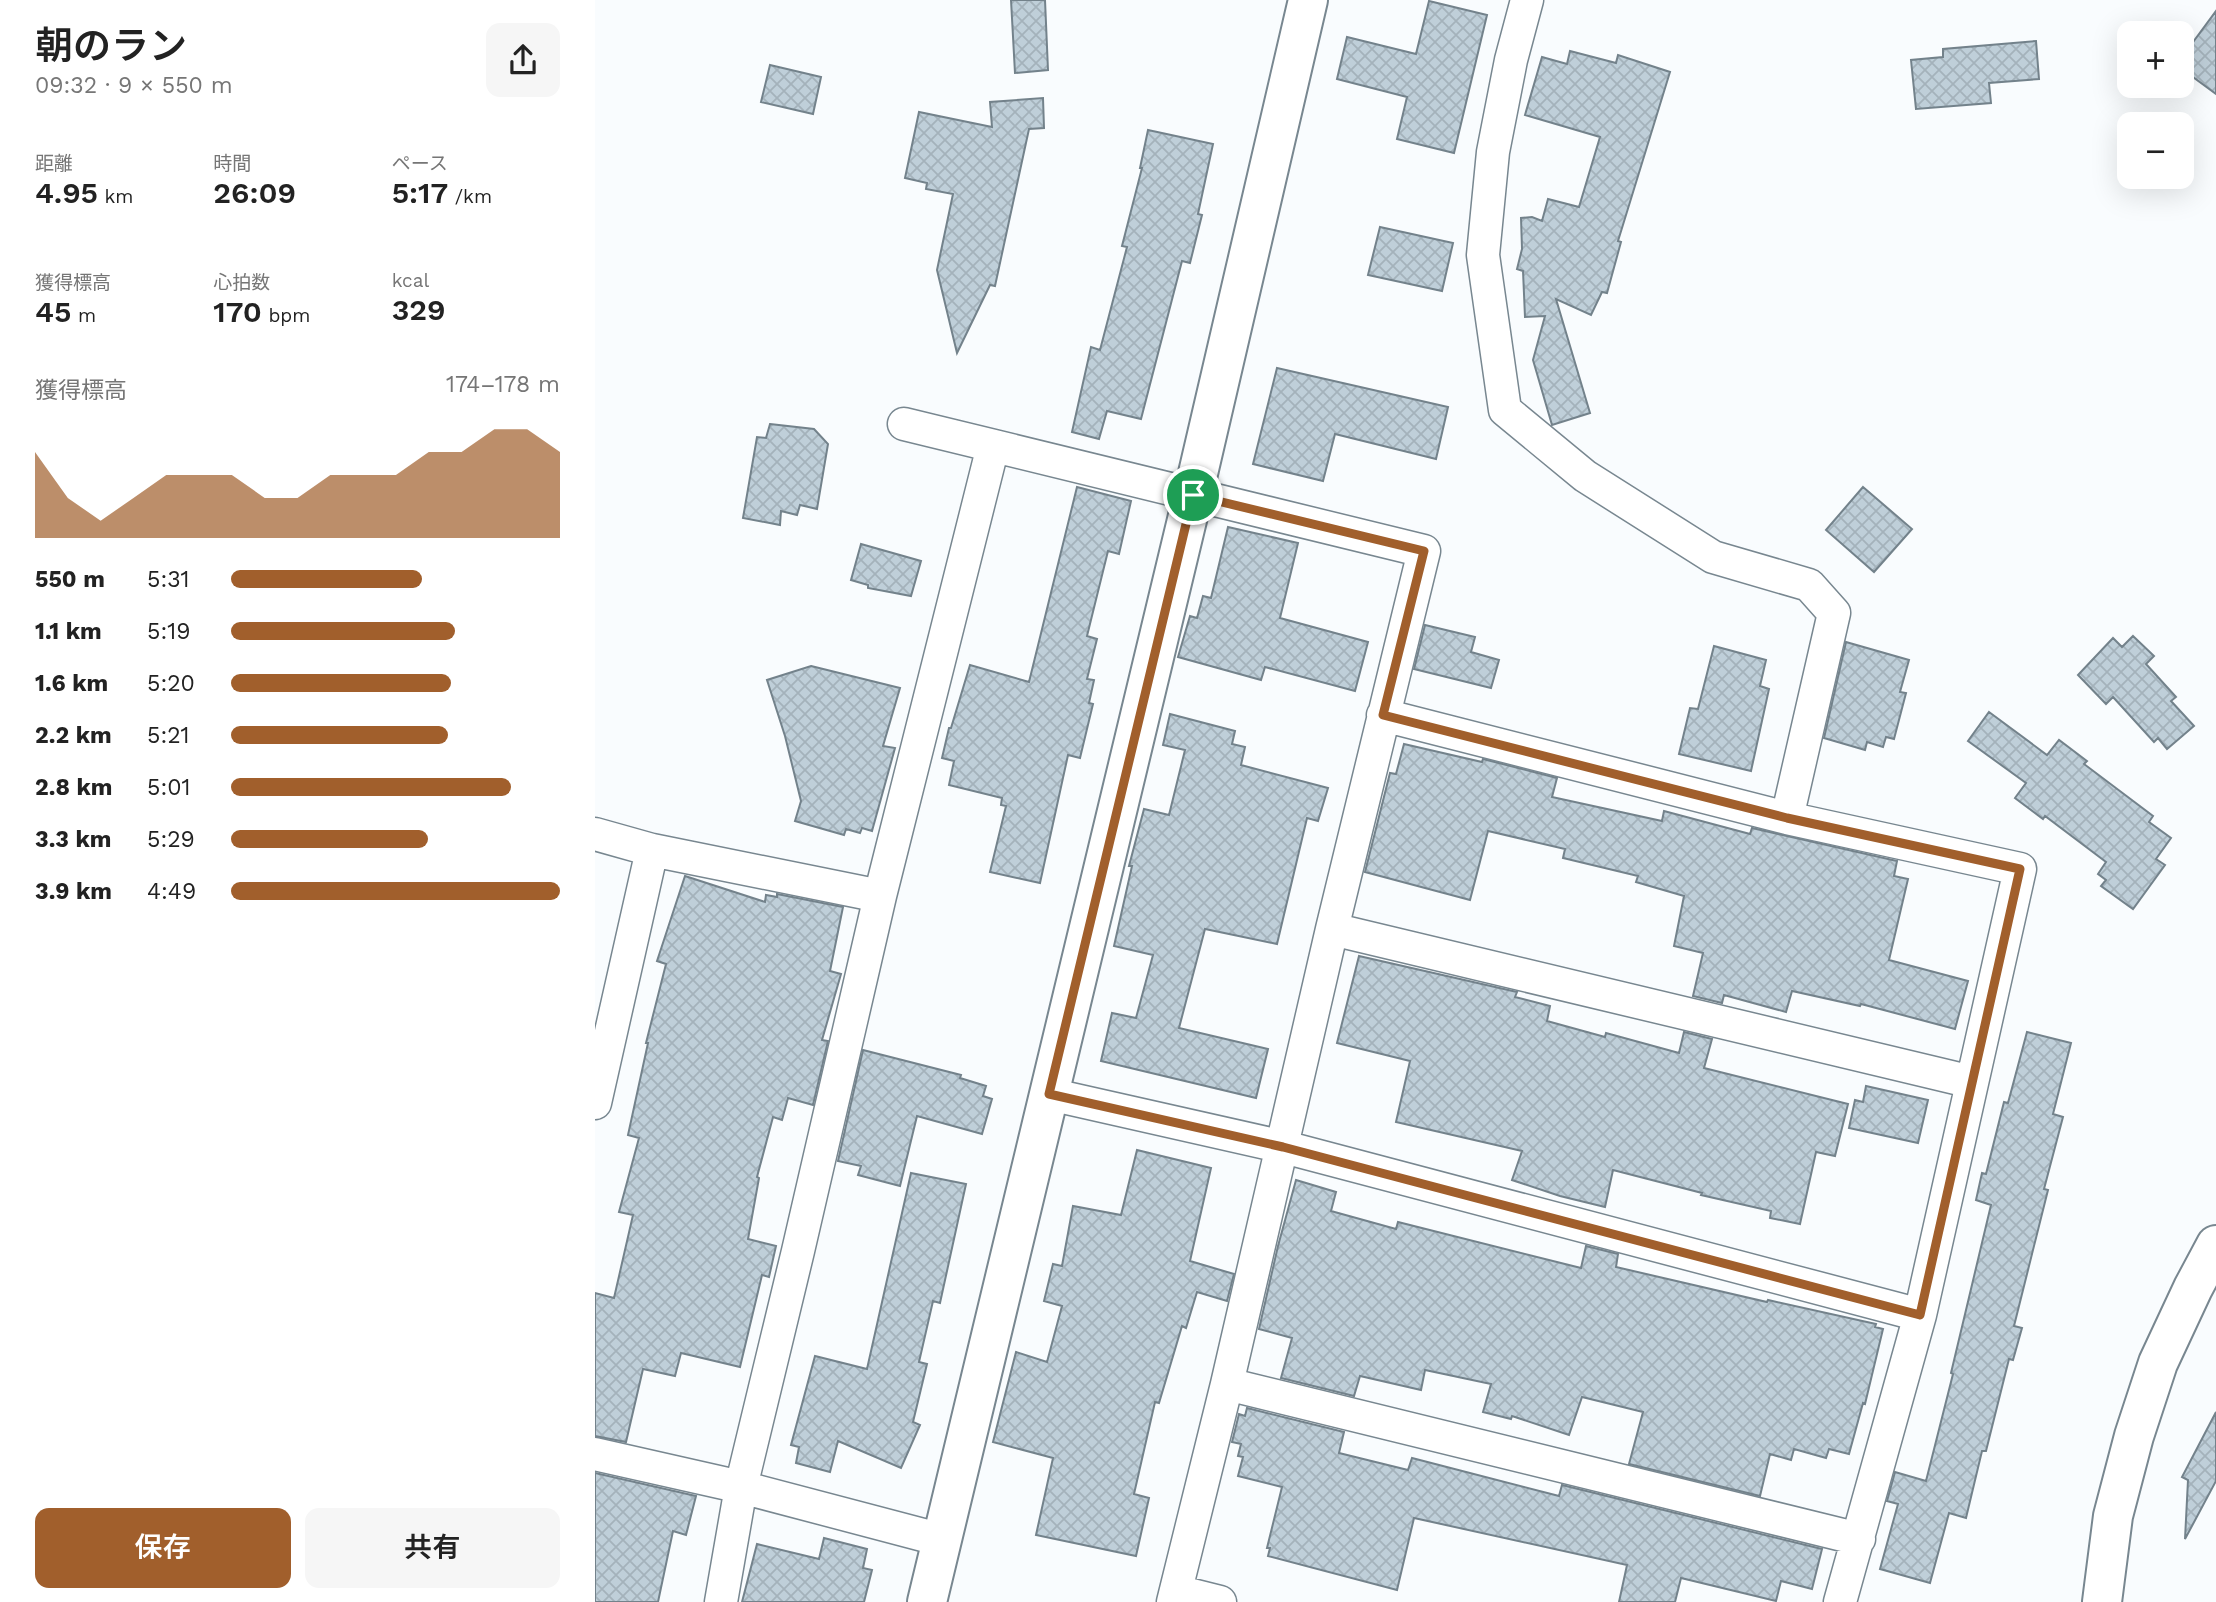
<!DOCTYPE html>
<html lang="ja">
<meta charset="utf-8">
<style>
:root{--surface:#fff;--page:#f6f6f6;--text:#222;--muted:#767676;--accent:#a15f2c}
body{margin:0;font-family:"Work Sans","Noto Sans JP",sans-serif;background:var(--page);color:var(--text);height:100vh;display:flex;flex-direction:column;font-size:26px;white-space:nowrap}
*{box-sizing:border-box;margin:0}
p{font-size:23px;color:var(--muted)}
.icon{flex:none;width:38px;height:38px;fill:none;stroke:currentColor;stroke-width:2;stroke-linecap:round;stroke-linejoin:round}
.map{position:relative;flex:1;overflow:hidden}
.drawer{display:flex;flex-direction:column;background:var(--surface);width:595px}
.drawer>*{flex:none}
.buttons{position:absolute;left:1522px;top:21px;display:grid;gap:14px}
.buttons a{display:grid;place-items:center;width:77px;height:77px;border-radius:14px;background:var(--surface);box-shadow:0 7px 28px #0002;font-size:35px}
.pin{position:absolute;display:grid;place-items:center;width:60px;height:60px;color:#fff;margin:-30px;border:4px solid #fff;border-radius:50%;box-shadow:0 2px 7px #0007}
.round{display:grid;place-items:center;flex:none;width:74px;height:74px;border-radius:14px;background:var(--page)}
.headline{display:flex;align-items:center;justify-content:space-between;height:119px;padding:0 35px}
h1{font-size:38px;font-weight:600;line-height:52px}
.stats{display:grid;grid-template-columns:repeat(3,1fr);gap:10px;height:119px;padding:7px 35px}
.stats div{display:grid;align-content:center}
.stats b{font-size:30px;font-weight:600}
.stats small{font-size:19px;font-weight:400}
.stats p{font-size:19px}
.chart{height:196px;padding:14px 35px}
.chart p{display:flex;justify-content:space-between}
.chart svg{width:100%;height:126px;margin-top:7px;fill:var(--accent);opacity:.7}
.button{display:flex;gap:14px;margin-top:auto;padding:14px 35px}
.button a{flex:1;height:80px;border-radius:14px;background:var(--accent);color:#fff;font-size:28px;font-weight:600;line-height:80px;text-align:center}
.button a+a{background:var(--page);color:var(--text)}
ul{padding:0 35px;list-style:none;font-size:23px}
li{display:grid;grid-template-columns:112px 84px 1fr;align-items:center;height:52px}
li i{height:18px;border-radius:9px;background:var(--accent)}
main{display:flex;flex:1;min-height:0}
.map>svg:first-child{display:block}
</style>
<main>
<section class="drawer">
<div class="headline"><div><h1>朝のラン</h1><p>09:32 · 9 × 550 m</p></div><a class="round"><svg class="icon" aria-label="share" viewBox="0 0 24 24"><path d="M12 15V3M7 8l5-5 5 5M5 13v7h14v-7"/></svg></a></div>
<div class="stats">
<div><p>距離</p><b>4.95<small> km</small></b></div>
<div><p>時間</p><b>26:09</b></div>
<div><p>ペース</p><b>5:17<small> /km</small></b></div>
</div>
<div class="stats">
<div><p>獲得標高</p><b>45<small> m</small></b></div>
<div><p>心拍数</p><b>170<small> bpm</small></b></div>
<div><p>kcal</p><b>329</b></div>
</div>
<div class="chart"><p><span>獲得標高</span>174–178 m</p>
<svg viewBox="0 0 160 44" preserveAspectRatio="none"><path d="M0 44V14L10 30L20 38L30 30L40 22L50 22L60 22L70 30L80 30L90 22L100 22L110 22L120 14L130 14L140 6L150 6L160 14V44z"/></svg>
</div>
<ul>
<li><b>550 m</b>5:31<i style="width:58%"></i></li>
<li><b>1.1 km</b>5:19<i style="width:68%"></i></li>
<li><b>1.6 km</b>5:20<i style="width:67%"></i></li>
<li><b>2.2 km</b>5:21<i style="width:66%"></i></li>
<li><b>2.8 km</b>5:01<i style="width:85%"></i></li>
<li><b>3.3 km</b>5:29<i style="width:60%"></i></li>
<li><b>3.9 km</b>4:49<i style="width:100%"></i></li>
</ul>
<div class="button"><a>保存</a><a>共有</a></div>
</section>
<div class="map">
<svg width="1621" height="1602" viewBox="0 0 1621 1602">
<defs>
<pattern id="building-cross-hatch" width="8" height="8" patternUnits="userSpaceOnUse" patternTransform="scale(1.75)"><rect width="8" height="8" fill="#bfcfd9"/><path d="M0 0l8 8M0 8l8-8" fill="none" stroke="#a4b2bb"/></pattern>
</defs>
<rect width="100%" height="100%" fill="#f9fcfe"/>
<path fill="url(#building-cross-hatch)" stroke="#73828b" stroke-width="2" d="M416,0H450L453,70L420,73Z
M834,1L892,15L859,153L802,139L812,97L742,79L752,37L821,54Z
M1621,11V94L1587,69V57Z
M1441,41L1444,79L1394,83L1396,103L1321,109L1316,60L1348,57V49Z
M975,51L1021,63L1023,55L1075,72L1023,241L1026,242L1012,293L1007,292L996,315L961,299L995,413L957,425L938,360L950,316L930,317L928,271L922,269L927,249L926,218L937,217L947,221L953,199L984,207L1005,137L930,115L947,57L972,64Z
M175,65L226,77L218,114L166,102Z
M448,98L449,128L434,129L400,286L395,285L362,353L342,270L358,194L331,189L332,183L310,178L324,112L397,127L395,102Z
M553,130L618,144L603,214L607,215L595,263L587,261L546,419L512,411L504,439L477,432L496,347L505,350L532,247L527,246L547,168H545Z
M785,227L858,243L847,291L773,275Z
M682,368L853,407L841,459L740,434L728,481L658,464Z
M175,424L219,429L233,444L222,509L205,505L202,515L186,511L185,525L148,518L162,437L171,438Z
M482,487L536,501L524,554L513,551L492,636L502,639L492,679L499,680L494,703L498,704L485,758L473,755L445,883L395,872L411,806L406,805L407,798L354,785L359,761L347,758L354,728H356L375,665L434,682Z
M1268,487L1317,529L1279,572L1231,530Z
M633,527L703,543L685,618L773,642L760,691L670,667L666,680L583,657L595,616L602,618L608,596L616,598Z
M266,544L326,561L316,596L273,588V585L256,580Z
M830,625L880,637L876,652L904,660L896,688L819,669Z
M1538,636L1559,656L1551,664L1581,697L1576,701L1599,726L1572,749L1563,738L1559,742L1518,697L1511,704L1483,675L1518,638L1527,647Z
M1251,642L1314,660L1305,692L1311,693L1299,739L1291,737L1288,747L1272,742L1270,750L1229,738Z
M1119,646L1171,660L1165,686L1174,689L1156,771L1084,754L1095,708L1103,709Z
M216,666L305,688L288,746L300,748L277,831L267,828L265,833L251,829L249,835L200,821L206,801L190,736L172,680Z
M1394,712L1452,755L1464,740L1492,761L1489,764L1558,816L1554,822L1576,838L1561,859L1570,865L1538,909L1506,886L1511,880L1503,874L1511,862L1450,816L1448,819L1420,798L1431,783L1373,741Z
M575,714L640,731L637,744L650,747L646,765L733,788L723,821L712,818L682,944L610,929L584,1028L673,1049L661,1098L506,1061L517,1013L541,1018L558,955L519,946L537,866H534L549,809L574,815L590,750L568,745Z
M809,744L887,762L888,759L962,778L957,797L1067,821L1069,811L1155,834L1157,828L1302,861L1299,876L1313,879L1294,960L1373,981L1360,1029L1266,1004L1265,1006L1197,991L1191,1012L1129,995L1127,1003L1098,996L1108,953L1079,946L1089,896L1041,882L1043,876L968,858L970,849L893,831L875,900L770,872L795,773L801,774Z
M90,876L170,902L171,895L182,897V894L248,907L235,971L246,974L227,1040L233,1041L218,1105L193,1098L187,1120L178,1117L162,1177L164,1178L153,1239L181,1246L174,1277L167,1275L145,1367L86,1353L80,1376L48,1369L31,1442L0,1436V1293L19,1298L38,1215L24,1212L44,1138L33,1135L53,1043H51L71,964L62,961Z
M764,956L922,992L920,997L955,1006L952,1021L1010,1037L1011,1033L1084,1053L1089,1032L1117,1039L1109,1068L1253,1104L1240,1156L1221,1152L1205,1224L1175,1218L1176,1211L1106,1195L1107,1193L1018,1170L1010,1207L965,1196L917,1180L927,1151L801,1122L815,1061L742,1043Z
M1432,1032L1476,1043L1458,1114L1468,1117L1449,1189L1453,1190L1419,1326L1427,1328L1418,1360L1414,1359L1391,1451H1387L1371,1518L1354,1513L1335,1583L1285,1569L1303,1504L1292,1501L1300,1472L1331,1481L1358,1374L1356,1373L1396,1205L1381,1200L1387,1173L1391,1174L1409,1102L1413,1103Z
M268,1050L366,1075L365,1078L391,1086L388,1096L397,1099L387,1134L322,1116L305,1186L263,1175L266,1166L243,1161Z
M1271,1086L1333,1100L1323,1143L1254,1128L1260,1100L1268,1102Z
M542,1150L616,1168L595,1261L639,1274L632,1301L602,1292L591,1328L587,1326L564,1403L560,1402L539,1494L554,1498L541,1556L441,1535L458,1458L398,1442L421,1352L452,1362L467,1306L449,1301L458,1264L467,1266L478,1206L526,1215Z
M316,1173L371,1184L345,1303L338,1301L324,1362L332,1364L318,1422L325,1425L306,1468L243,1441L235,1472L201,1463L204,1447L196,1445L220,1356L272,1369Z
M701,1180L741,1192L736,1211L801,1229L803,1222L986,1268L991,1246L1023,1254L1021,1267L1172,1302L1173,1300L1281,1324L1280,1327L1288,1329L1270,1404L1268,1403L1254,1454L1234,1449L1231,1458L1199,1449L1196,1460L1175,1454L1165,1496L1034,1464L1048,1412L987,1397L974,1435L917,1416L916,1419L888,1412L896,1384L830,1370L826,1390L765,1376L759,1396L686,1378L697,1338L664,1329L683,1246Z
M652,1408L749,1432L744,1453L813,1470L817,1458L964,1496L967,1485L1227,1549L1217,1589L1186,1581L1181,1601L1086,1578L1080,1602H1024L1032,1565L819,1518L802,1590L673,1556L675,1548H672L687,1487L643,1476L648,1457L643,1456L646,1444L637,1442L644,1414L650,1416Z
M1621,1412V1481L1590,1539L1593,1480L1587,1477Z
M0,1473L101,1496L91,1535L78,1531L63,1602H0Z
M229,1538L272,1549L268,1568L277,1570L269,1602H147L162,1544L224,1559Z"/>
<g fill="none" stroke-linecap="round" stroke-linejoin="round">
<defs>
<path id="street" d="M932,0L916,60L898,152L888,255L910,410L990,476L1118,557L1214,585L1239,613L1192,818L1425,869L1325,1315L1245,1602
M309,424L829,551L737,929L632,1384L578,1602
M788,715L1192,818
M0,834L57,850L285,896
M737,929L1377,1082
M454,1094L689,1147L1325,1315
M0,1103L57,850
M632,1384L1264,1539
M0,1454L146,1487L347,1540
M581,1591L625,1602
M126,1602L146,1487L203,1251L285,896L398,446"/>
<path id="secondary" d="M332,1602L598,495L713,0
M1507,1602L1518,1516L1539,1436L1563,1363L1598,1288L1621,1245"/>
</defs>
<use href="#street" stroke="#788790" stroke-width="35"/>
<use href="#secondary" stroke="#788790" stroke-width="42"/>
<use href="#street" stroke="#fff" stroke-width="32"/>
<use href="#secondary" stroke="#fff" stroke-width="38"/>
</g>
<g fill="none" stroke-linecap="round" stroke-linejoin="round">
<defs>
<path id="route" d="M598,495L829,551L788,715L1192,818L1425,869L1325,1315L688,1147L454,1094Z"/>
</defs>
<use href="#route" stroke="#fff" stroke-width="14"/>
<use href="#route" stroke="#a15f2c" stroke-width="9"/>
</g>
</svg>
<div class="buttons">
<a>+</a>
<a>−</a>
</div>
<div class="pin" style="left:598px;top:495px;background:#1e9e55"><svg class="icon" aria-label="arrive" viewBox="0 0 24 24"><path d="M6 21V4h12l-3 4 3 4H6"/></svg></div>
</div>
</main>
